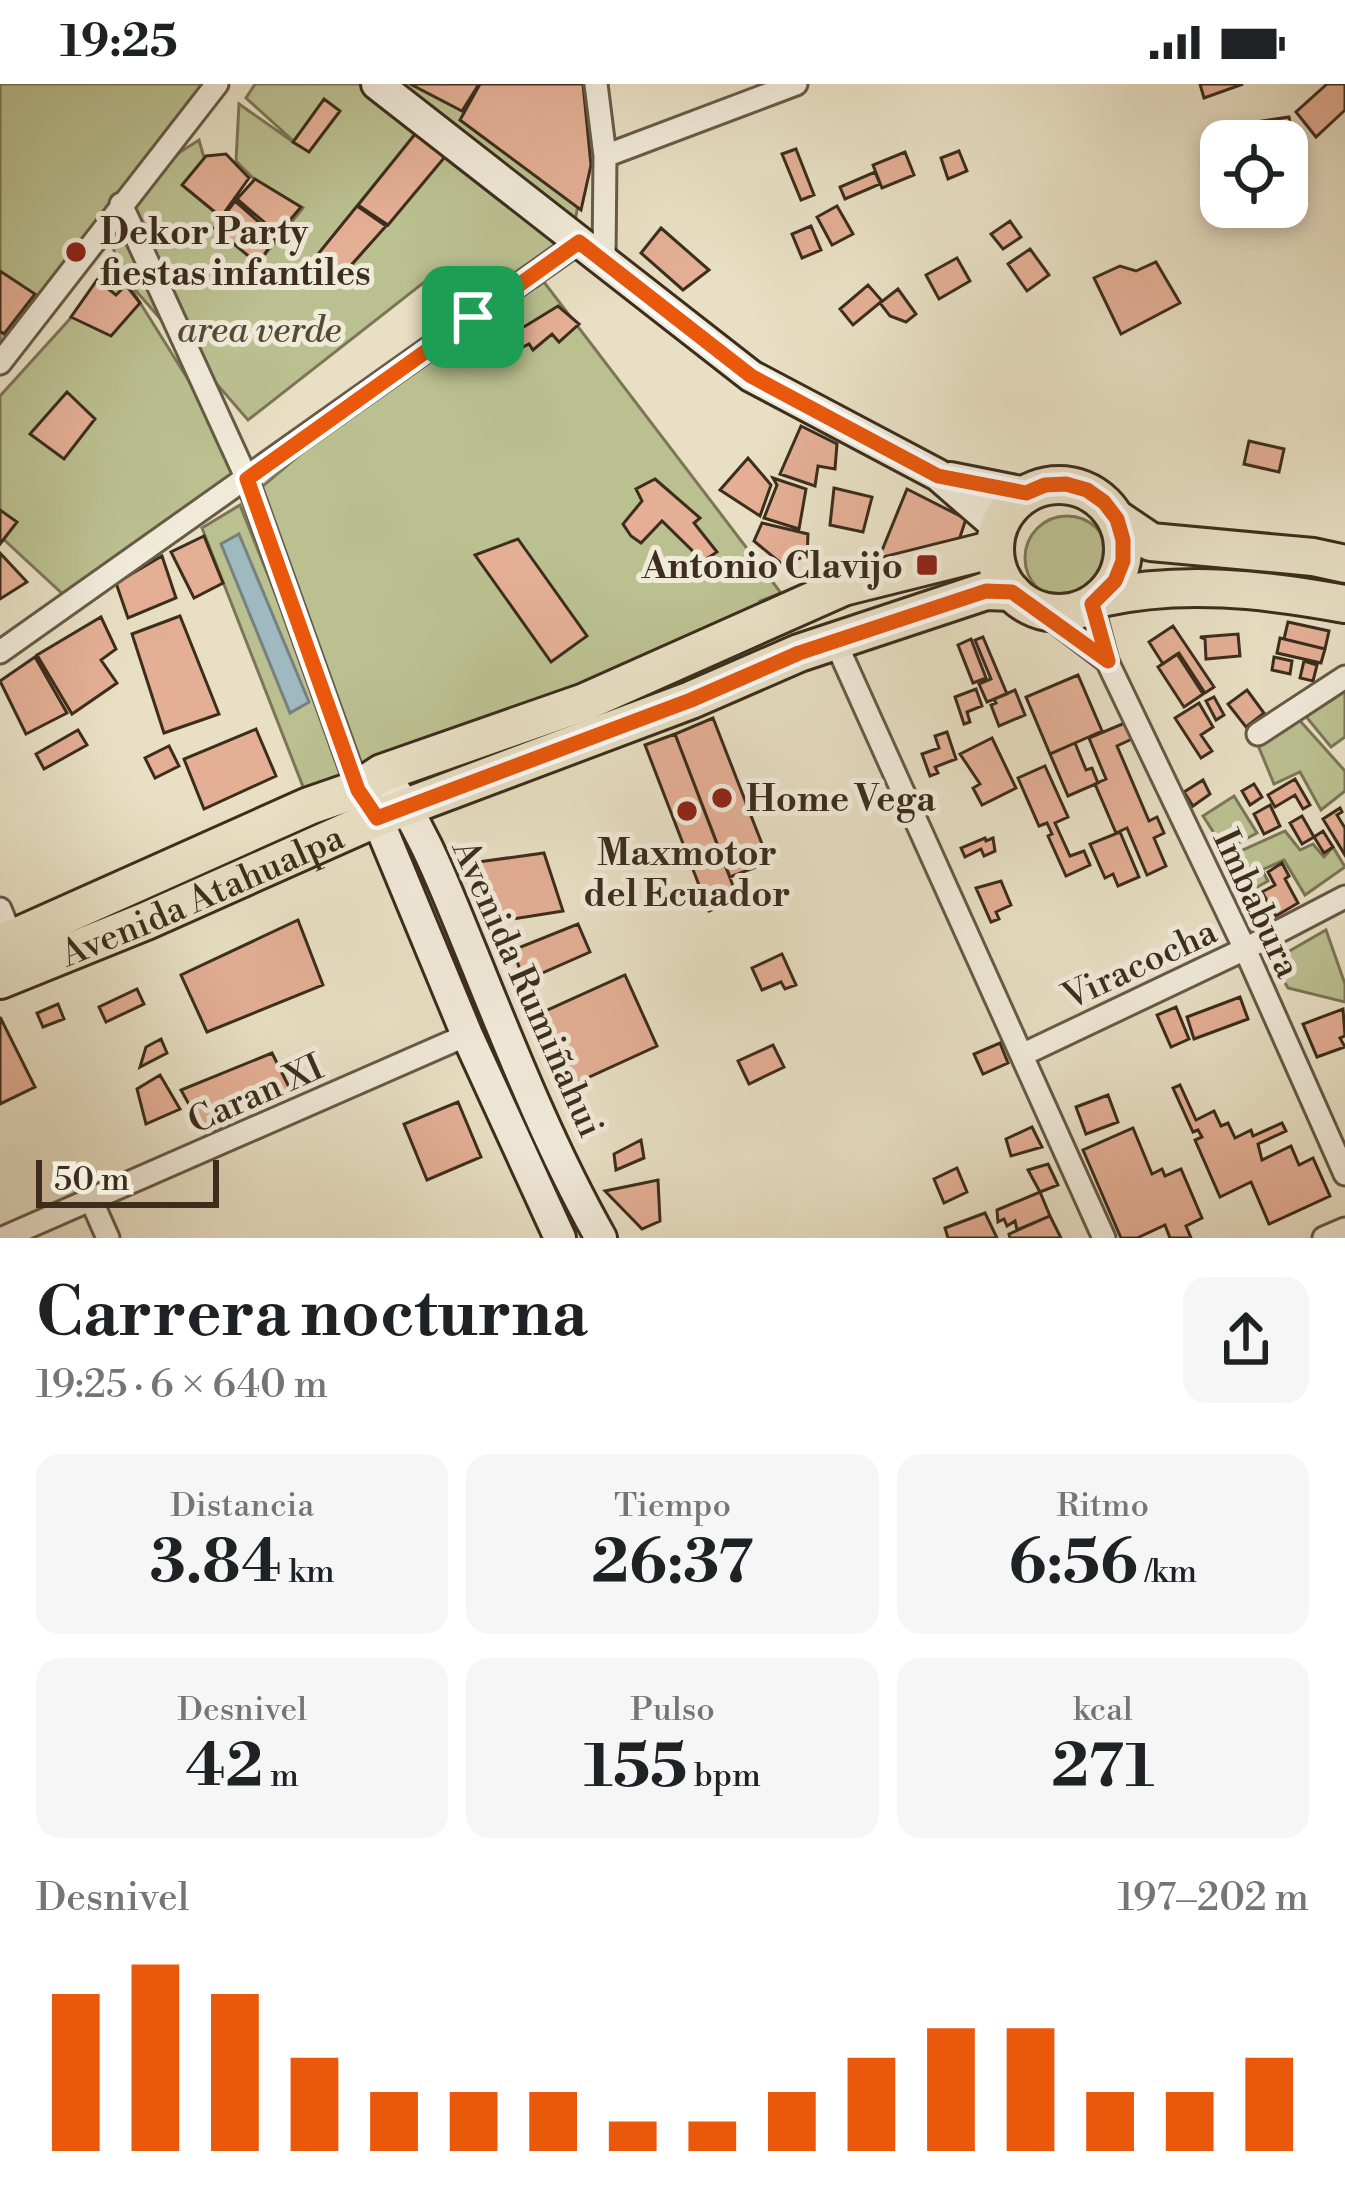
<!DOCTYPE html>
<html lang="es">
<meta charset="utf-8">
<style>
:root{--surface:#fff;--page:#f6f6f6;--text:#202124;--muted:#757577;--accent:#ea580c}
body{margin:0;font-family:"Libre Bodoni",serif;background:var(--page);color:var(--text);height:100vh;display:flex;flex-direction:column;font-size:45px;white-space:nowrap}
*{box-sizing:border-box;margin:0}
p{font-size:39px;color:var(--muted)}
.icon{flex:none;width:66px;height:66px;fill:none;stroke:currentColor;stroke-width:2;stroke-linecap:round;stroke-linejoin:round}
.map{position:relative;height:1154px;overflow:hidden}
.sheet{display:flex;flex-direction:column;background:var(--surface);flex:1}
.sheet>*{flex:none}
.controls{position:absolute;left:1200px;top:36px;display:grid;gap:24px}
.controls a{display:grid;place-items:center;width:108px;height:108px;border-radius:24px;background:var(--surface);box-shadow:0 6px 18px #0003;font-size:60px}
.scale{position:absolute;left:36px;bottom:30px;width:183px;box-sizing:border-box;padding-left:12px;border:6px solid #3c2d1c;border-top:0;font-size:33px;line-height:42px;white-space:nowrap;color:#3c2d1c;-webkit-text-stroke:9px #f0ead9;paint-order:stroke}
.pin{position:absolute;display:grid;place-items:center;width:102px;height:102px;color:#fff;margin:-51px;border-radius:24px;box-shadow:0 6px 18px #0006}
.round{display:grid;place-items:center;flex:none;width:126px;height:126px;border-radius:24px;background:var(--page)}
.overview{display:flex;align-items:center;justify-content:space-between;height:204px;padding:0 36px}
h1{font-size:66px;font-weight:700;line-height:90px}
.figures{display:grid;grid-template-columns:repeat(3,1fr);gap:18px;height:204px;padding:12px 36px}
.figures div{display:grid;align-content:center;border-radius:24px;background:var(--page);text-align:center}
.figures b{font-size:60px;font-weight:700}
.figures small{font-size:33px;font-weight:400}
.figures p{font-size:33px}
.chart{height:336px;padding:24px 36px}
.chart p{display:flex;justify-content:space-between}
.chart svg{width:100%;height:216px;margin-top:12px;stroke:var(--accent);stroke-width:6}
.status{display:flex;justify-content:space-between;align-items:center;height:84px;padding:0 60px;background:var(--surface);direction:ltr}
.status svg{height:33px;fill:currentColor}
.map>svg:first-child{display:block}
</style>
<div class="status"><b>19:25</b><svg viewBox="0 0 49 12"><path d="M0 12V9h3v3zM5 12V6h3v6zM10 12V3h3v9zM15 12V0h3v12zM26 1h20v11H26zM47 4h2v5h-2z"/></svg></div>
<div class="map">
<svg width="1345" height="1154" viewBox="0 0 1345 1154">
<rect width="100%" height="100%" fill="#e8dfc4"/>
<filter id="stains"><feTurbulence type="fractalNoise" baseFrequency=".00167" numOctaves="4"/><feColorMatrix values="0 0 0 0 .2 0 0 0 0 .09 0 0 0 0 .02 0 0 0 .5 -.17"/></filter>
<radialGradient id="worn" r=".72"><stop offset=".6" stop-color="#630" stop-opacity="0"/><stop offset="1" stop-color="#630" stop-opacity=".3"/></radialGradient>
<path fill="#bbc090" stroke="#7c7656" stroke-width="3" d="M0,0H217L150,87L199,56L221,133L214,144L258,179L303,124L254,95L236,77L239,20L299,62L246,14L255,0H370L424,39L310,181L337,198L454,62L579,158L532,197L537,203L544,198L781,509L760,517L762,522L562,612L357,692L250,413L322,352L483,232L454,195L441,189L432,192L248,336L124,193L189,297L237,396L66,513L0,452V312L117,183L109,138L0,268Z
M388,0H588L594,27L575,138Z
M240,421L352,702L309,718L202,444Z
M1025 474a42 42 0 1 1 84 0a42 42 0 1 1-84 0Z
M1345,589V653L1331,663L1299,624Z
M1293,629L1345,687V707L1321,726L1300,688L1274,700L1257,659Z
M1234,712L1257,749L1225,766L1203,732Z
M1285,747L1300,766L1313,760L1324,773L1333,763L1345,783L1305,811L1284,776L1262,786L1268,797L1243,811L1225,774Z
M1326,846L1345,900V918L1288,904L1272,877Z"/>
<path fill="#9eb9c0" stroke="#77817e" stroke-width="3" d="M239,450L309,618L290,629L221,460Z"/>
<path fill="#e4af95" stroke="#3c2d1c" stroke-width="3" d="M410,0H479L462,27Z
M480,0H583L591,81L581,126L460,36Z
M1200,0H1243L1204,14Z
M1327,0H1345V26L1316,53L1296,28Z
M324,15L340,27L309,68L293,58Z
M1289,33L1292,48L1239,57L1236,41Z
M424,39L454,62L388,141L358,121Z
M796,65L814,111L801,116L782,70Z
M959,67L967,87L948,95L941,74Z
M905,68L914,91L882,104L873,81Z
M226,70L249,94L221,133L182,101L206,72Z
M875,88L880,100L845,115L840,103Z
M255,95L301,123L278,150L237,115Z
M235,117L276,153L258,180L215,144Z
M357,122L386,142L336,198L310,180Z
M837,122L853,150L832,161L817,133Z
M1010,137L1021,153L1003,165L991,150Z
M811,142L821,166L802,174L792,150Z
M661,144L709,186L683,206L641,169Z
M1030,165L1049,191L1027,207L1008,180Z
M957,174L970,197L939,215L926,191Z
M1156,178L1180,219L1121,250L1094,194L1120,182L1136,187Z
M0,187L35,210L4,250L0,247Z
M97,196L116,211L126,201L140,219L111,252L71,233Z
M868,201L882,217L853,241L840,225Z
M898,205L916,230L906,238L890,232L880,219Z
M558,222L579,240L559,258L552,250L533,266L529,260L521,264L514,249Z
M67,308L95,335L64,375L30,350Z
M801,342L837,360L835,385L818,382L815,402L780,390Z
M1249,357L1284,365L1279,388L1244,380Z
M748,374L771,401L760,432L720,406Z
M773,394L806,405L799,445L764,434L777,401Z
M655,395L700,434L694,439L717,468L703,477L662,437L641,459L631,452L623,440L642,417L636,405Z
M834,404L872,413L863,448L830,441Z
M907,405L966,435L954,471L872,491Z
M0,426L17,438L0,460Z
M762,439L808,450L807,472L782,480L754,457Z
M204,452L223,499L194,514L171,468Z
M518,455L587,552L551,578L475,471Z
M0,469L27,498L0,515Z
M162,472L176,514L128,534L116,499Z
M180,532L219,630L164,649L132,550Z
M101,533L116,565L101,576L117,599L72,630L37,571Z
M1288,538L1329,547L1325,565L1284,555Z
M1173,542L1214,603L1205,609L1179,569L1163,580L1149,558Z
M1238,550L1240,572L1206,575L1205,555L1200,553Z
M983,553L1007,610L987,618L979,600L991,595L975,556Z
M1280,554L1325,565L1321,579L1277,569Z
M971,555L986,594L973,599L958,561Z
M1177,570L1203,610L1184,623L1158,583Z
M35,573L67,629L26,650L0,597Z
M1274,573L1292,577L1290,590L1272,586Z
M1304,577L1317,581L1313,597L1300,594Z
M1078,591L1102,647L1050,670L1026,613Z
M976,605L982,622L967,628L970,638L964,640L955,613Z
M1015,606L1025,631L999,642L991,621L996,619L994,615Z
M1247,606L1264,629L1246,643L1228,620Z
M1214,613L1224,631L1216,636L1206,617Z
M1199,619L1213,643L1201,651L1212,667L1201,674L1175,634Z
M713,634L769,778L730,793L675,650Z
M1127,638L1134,654L1117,662L1149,737L1157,733L1164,749L1154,754L1166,782L1147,791L1127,744L1116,749L1095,700L1106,695L1089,654Z
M256,645L276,692L204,725L184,675Z
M78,646L87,661L44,685L36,670Z
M947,648L956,675L935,683L938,689L930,692L922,670L939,664L935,652Z
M675,650L738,815L709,827L645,661Z
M992,654L1016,704L982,721L973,704L980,700L960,670Z
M1075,659L1086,686L1092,684L1098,699L1068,712L1050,670Z
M169,662L179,682L155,694L145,674Z
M1045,682L1068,733L1055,739L1070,772L1084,767L1090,781L1066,792L1048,752L1052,750L1047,739L1039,742L1018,694Z
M1295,695L1310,721L1303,725L1295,711L1275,723L1268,711Z
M1203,696L1210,710L1193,722L1184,708Z
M1254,700L1262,713L1250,721L1242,707Z
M1270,721L1280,742L1264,750L1254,730Z
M1340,724L1342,728L1337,731L1345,744V771L1323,735Z
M1302,732L1314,753L1302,760L1290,739Z
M1323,747L1333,763L1324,769L1314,753Z
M1120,748L1139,793L1118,802L1113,790L1105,794L1090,760Z
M985,754L986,757L993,754L995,767L984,772L981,765L965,773L961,764Z
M544,769L563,827L494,838L478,778Z
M1282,779L1289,792L1285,795L1298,819L1276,832L1262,808L1275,801L1268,788Z
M1001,797L1011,821L996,828L999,835L991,838L976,804Z
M298,836L323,901L207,948L181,891Z
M578,840L590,868L524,897L513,866Z
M782,870L796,901L785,905L781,898L762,906L752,884Z
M625,891L657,962L563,1005L532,933Z
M137,905L144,920L106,938L99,923Z
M1240,913L1248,935L1194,955L1187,933Z
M58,920L64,935L43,943L37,929Z
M1176,923L1189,955L1171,963L1157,931Z
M1343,925L1345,952L1340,954L1345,963L1317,973L1303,940Z
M0,933L35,1003L0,1020Z
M161,955L167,969L140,983L146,963Z
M1000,959L1008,979L983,990L974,970Z
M773,961L784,983L749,1000L738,977Z
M272,969L290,1005L206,1051L181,1006Z
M160,991L180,1025L146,1040L137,1005Z
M1180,1001L1196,1036L1214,1027L1221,1042L1228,1039L1235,1054L1251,1046L1253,1052L1282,1039L1286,1047L1258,1060L1262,1076L1291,1062L1299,1081L1313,1074L1330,1112L1269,1140L1251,1098L1220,1113L1195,1056L1202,1053L1198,1046L1193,1048L1173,1004Z
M1108,1011L1118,1038L1086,1050L1076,1023Z
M458,1018L481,1073L427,1096L404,1040Z
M1032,1043L1042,1063L1011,1072L1006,1055Z
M1133,1044L1152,1090L1162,1085L1165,1092L1181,1085L1202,1134L1186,1142L1191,1154H1170L1165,1141L1137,1154H1121L1083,1066Z
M641,1056L644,1074L616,1086L614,1070Z
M1048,1080L1058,1101L1040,1108L1028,1086Z
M957,1084L967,1108L944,1119L934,1095Z
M658,1096L660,1137L642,1145L605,1107Z
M1040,1108L1050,1132L1017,1146L1015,1137L1007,1142L1004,1135L998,1138L997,1126Z
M985,1129L997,1154H948L945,1144Z
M1050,1132L1061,1154H1010L1009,1150Z"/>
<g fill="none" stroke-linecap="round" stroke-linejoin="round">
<defs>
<path id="street" d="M596,0L605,72L604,177
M605,72L796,0
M121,120L247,395L358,705
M0,279L217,0
M1092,521L1107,577L1245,865L1345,1090
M1043,528L1107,577
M835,557L1104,1154
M0,568L579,158
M1258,650L1345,593
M0,825L12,854
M1024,970L1245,865L1345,813
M92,1118L108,1154
M3,1154L467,951
M1324,1154L1345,1145"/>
<path id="secondary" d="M377,0L751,292L938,391L998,443
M950,394L1026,409
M382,689C423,741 447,809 472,869C511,965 550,1064 601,1154
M364,715L377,734L467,951L560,1154"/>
<g id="primary">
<circle cx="1059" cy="465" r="64"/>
<path d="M1117,435L1151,458L1313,473L1345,480"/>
<path d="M1101,514C1182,496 1264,505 1345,520"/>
<path d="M0,860L309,722L358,705L382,689L585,618L843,503L995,465"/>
<path id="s1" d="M0,896L146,837L377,734L691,616L799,569L986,507L1012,508"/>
</g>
</defs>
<use href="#street" stroke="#675a46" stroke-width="27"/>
<use href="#secondary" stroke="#3c2d1c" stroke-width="36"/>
<use href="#primary" stroke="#3c2d1c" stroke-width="42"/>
<use href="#street" stroke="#f0ead9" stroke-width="21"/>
<use href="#secondary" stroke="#f0ead9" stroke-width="30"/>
<use href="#primary" stroke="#e8dfc4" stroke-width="36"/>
</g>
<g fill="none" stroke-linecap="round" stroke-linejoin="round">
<defs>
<path id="route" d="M579,158L751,292L938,392L1026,409L1045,401L1066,400L1087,406L1104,418L1117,435L1123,456V477L1115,497L1092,520L1108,577L1012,508L986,507L799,569L691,616L377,734L358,706L247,395Z"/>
</defs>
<use href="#route" stroke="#fff" stroke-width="24"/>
<use href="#route" stroke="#ea580c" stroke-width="15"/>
</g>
<g fill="#8f2418" stroke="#f0ead9" stroke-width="4.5">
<circle cx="76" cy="168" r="12"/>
<rect x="915" y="469" width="24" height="24" rx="6"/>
<circle cx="722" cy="714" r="12"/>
<circle cx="687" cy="727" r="12"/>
</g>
<g text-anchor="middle" stroke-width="10" stroke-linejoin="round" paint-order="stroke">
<g font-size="36" font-weight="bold" fill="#3c2d1c" stroke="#f0ead9" text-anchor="start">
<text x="100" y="160">Dekor Party<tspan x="100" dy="41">fiestas infantiles</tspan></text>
<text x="903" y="494" text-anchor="end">Antonio Clavijo</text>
<text x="746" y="727">Home Vega</text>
<text x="687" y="781" text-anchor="middle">Maxmotor<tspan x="687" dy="41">del Ecuador</tspan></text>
</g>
<g font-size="36" font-style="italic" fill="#554a33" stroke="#f0ead9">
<text x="259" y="258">area verde</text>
</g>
<g font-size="36" fill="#3c2d1c" stroke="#f0ead9">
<text dy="13" stroke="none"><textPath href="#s1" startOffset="219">Avenida Atahualpa</textPath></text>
<text transform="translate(1258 819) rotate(65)" y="13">Imbabura</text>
<text transform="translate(1139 879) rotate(-25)" y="13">Viracocha</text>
<text transform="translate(529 904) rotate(66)" y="13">Avenida Rumiñahui</text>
<text transform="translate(255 1009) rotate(-24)" y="13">Caran XI</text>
</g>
</g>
<rect width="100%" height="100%" filter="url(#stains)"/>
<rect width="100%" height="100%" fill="url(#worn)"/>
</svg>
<div class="controls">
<a><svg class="icon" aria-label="locate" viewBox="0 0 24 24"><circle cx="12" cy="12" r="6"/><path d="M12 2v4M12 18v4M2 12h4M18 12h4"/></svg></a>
</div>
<div class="scale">50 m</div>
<div class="pin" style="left:473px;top:233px;background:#1e9e55"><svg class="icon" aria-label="arrive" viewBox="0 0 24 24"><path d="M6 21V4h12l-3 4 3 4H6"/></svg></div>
</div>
<section class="sheet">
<div class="overview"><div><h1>Carrera nocturna</h1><p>19:25 · 6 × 640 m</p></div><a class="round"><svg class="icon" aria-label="share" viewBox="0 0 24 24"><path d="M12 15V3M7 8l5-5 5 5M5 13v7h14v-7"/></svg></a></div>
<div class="figures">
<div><p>Distancia</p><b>3.84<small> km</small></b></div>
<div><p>Tiempo</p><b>26:37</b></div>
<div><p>Ritmo</p><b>6:56<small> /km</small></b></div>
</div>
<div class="figures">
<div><p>Desnivel</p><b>42<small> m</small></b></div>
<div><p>Pulso</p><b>155<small> bpm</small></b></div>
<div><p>kcal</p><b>271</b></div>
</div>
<div class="chart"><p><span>Desnivel</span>197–202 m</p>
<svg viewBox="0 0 160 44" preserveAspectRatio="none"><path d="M5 44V12M15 44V6M25 44V12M35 44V25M45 44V32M55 44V32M65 44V32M75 44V38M85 44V38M95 44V32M105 44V25M115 44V19M125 44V19M135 44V32M145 44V32M155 44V25"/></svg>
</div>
</section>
